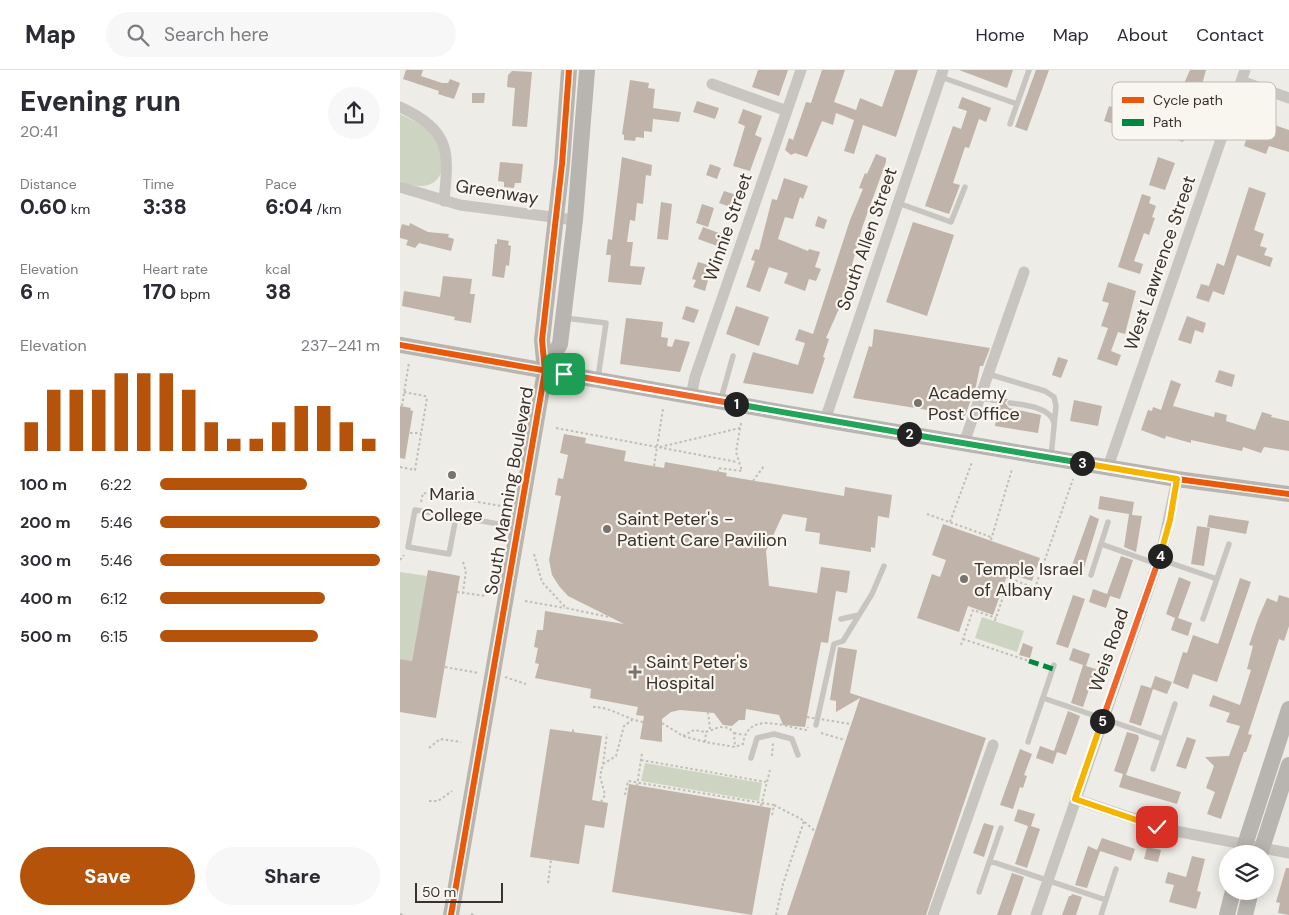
<!DOCTYPE html>
<meta charset="utf-8">
<style>
:root{--surface:#fff;--page:#f7f7f7;--text:#2b2b33;--muted:#7c7c81;--line:#e1e1e2;--accent:#b45309}
body{margin:0;font-family:"DM Sans",sans-serif;background:var(--page);color:var(--text);height:100vh;display:flex;flex-direction:column;font-size:19px;white-space:nowrap}
*{box-sizing:border-box;margin:0}
p{font-size:16px;color:var(--muted)}
.icon{flex:none;width:28px;height:28px;fill:none;stroke:currentColor;stroke-width:2;stroke-linecap:round;stroke-linejoin:round}
.map{position:relative;flex:1;overflow:hidden}
.details{display:flex;flex-direction:column;background:var(--surface);width:400px}
.details>*{flex:none}
.controls{position:absolute;left:819px;top:775px;display:grid;gap:10px}
.controls a{display:grid;place-items:center;width:55px;height:55px;border-radius:50%;background:var(--surface);box-shadow:0 2px 12px #0003;font-size:25px}
.scale{position:absolute;left:15px;bottom:12px;width:88px;box-sizing:border-box;padding-left:5px;border:2px solid #39322d;border-top:0;font-size:14px;line-height:18px;white-space:nowrap;color:#39322d;-webkit-text-stroke:4px #f9f6ef;paint-order:stroke}
.pin{position:absolute;display:grid;place-items:center;width:42px;height:42px;color:#fff;margin:-21px;border-radius:10px;box-shadow:0 2px 8px #0006}
.km{position:absolute;width:25px;height:25px;margin:-12px;border-radius:50%;background:#222;color:#fff;font-size:14px;line-height:25px;text-align:center}
.round{display:grid;place-items:center;flex:none;width:52px;height:52px;border-radius:26px;background:var(--page)}
.summary{display:flex;align-items:center;justify-content:space-between;height:85px;padding:0 20px}
h1{font-size:28px;font-weight:800;line-height:38px}
.metrics{display:grid;grid-template-columns:repeat(3,1fr);gap:8px;height:85px;padding:5px 20px}
.metrics div{display:grid;align-content:center}
.metrics b{font-size:21px;font-weight:800}
.metrics small{font-size:14px;font-weight:400}
.metrics p{font-size:14px}
.chart{height:140px;padding:10px 20px}
.chart p{display:flex;justify-content:space-between}
.chart svg{width:100%;height:90px;margin-top:5px;stroke:var(--accent);stroke-width:6}
.action{display:flex;gap:10px;margin-top:auto;padding:10px 20px}
.action a{flex:1;height:58px;border-radius:30px;background:var(--accent);color:#fff;font-size:20px;font-weight:800;line-height:58px;text-align:center}
.action a+a{background:var(--page);color:var(--text)}
ul{padding:0 20px;list-style:none;font-size:16px}
li{display:grid;grid-template-columns:80px 60px 1fr;align-items:center;height:38px}
li i{height:12px;border-radius:6px;background:var(--accent)}
header{display:flex;align-items:center;gap:30px;box-sizing:border-box;height:70px;padding:0 25px;background:var(--surface);border-bottom:1px solid var(--line)}
header strong{font-size:24px}
nav{display:flex;gap:28px;margin-inline-start:auto;font-size:18px}
.search{width:350px;height:45px;background:var(--page);display:flex;align-items:center;gap:12px;box-sizing:border-box;padding:0 18px;border-radius:28px;color:var(--muted);font-size:19px}
main{display:flex;flex:1;min-height:0}
.map>svg:first-child{display:block}
</style>
<header>
<strong>Map</strong>
<div class="search"><svg class="icon" aria-label="search" viewBox="0 0 24 24"><circle cx="10" cy="10" r="6"/><path d="M15 15l6 6"/></svg>Search here</div>
<nav><a>Home</a><a>Map</a><a>About</a><a>Contact</a></nav>
</header>
<main>
<section class="details">
<div class="summary"><div><h1>Evening run</h1><p>20:41</p></div><a class="round"><svg class="icon" aria-label="share" viewBox="0 0 24 24"><path d="M12 15V3M7 8l5-5 5 5M5 13v7h14v-7"/></svg></a></div>
<div class="metrics">
<div><p>Distance</p><b>0.60<small> km</small></b></div>
<div><p>Time</p><b>3:38</b></div>
<div><p>Pace</p><b>6:04<small> /km</small></b></div>
</div>
<div class="metrics">
<div><p>Elevation</p><b>6<small> m</small></b></div>
<div><p>Heart rate</p><b>170<small> bpm</small></b></div>
<div><p>kcal</p><b>38</b></div>
</div>
<div class="chart"><p><span>Elevation</span>237–241 m</p>
<svg viewBox="0 0 160 44" preserveAspectRatio="none"><path d="M5 44V30M15 44V14M25 44V14M35 44V14M45 44V6M55 44V6M65 44V6M75 44V14M85 44V30M95 44V38M105 44V38M115 44V30M125 44V22M135 44V22M145 44V30M155 44V38"/></svg>
</div>
<ul>
<li><b>100 m</b>6:22<i style="width:67%"></i></li>
<li><b>200 m</b>5:46<i style="width:100%"></i></li>
<li><b>300 m</b>5:46<i style="width:100%"></i></li>
<li><b>400 m</b>6:12<i style="width:75%"></i></li>
<li><b>500 m</b>6:15<i style="width:72%"></i></li>
</ul>
<div class="action"><a>Save</a><a>Share</a></div>
</section>
<div class="map">
<svg width="889" height="845" viewBox="0 0 889 845">
<rect width="100%" height="100%" fill="#eeece6"/>
<path fill="#ced4c2" d="M0,44C10,49 22,54 30,63C53,91 44,130 0,111Z
M0,502L27,506L12,591L0,589Z
M582,547L624,561L617,582L575,568Z
M245,693L362,713L359,731L241,711Z"/>
<path fill="#c0b3aa" d="M6,0H23L21,6L42,13H48L50,9L60,13L54,29L38,24L39,21L3,9Z
M358,0H388L379,26L352,17Z
M422,0H445L434,32L456,40L460,28L482,37L495,0H518L496,67L463,55L454,84L444,81L454,50L436,43L433,55L422,51L407,87L395,83L391,85L385,80L389,68L393,70L406,32L411,33Z
M559,0H613L607,18Z
M636,0H649L627,61L615,57Z
M790,0H806L799,26L781,20Z
M112,1L132,2L127,57L112,56L115,18L107,17L108,5Z
M230,10L249,13L248,18L255,19L253,38L281,42L279,52L253,49L252,62L244,61V68L236,67L235,71L224,70V65L222,64Z
M72,23H85L84,33H72Z
M562,27L591,38L586,52L579,49L569,78L565,77L553,113L560,115L549,144L525,136L553,56L561,59L567,41L558,38Z
M297,31L319,38L315,49L293,42Z
M770,35L786,41L784,47L787,48L783,60L787,61L783,72L760,64Z
M709,36L719,39L714,54L704,51Z
M343,39L362,46L355,65L362,68L350,101L333,96L345,56L338,53Z
M854,48L889,60V82L869,76L866,84L844,76Z
M476,84L486,88V92L462,158L442,232L426,268L429,269L423,287L425,288L413,324L343,313L353,282L398,295L405,273L395,270L399,259L413,264L450,150L463,119L459,118L465,103L467,104Z
M222,87L252,95L251,106L246,105L243,134L237,133L235,151L230,150L227,172H233L230,196L245,197L241,215L208,212L211,185H206L208,169L212,170Z
M758,87L775,93L765,120L749,115Z
M100,92L123,94L121,113H115L114,118L104,117V112L98,111Z
M310,94L321,98L317,109L306,105Z
M384,108L408,116L403,129L400,127L393,149L385,147L378,169L408,181L409,179L420,182L415,197L421,199L416,211L409,209L405,221L384,213L388,203L369,197L360,222L346,217L355,191L351,190L355,179L359,180L372,129L377,130Z
M849,117L866,123L854,160L864,164L860,176L867,178L864,185L873,188L870,197L837,185L824,225L813,221L809,232L796,228L801,214L809,216L817,193L824,196Z
M324,121L337,125L333,138L319,133Z
M742,124L751,127L749,133L756,136L752,147L755,148L749,165L744,163L734,191L743,194L740,204L718,197Z
M261,132L272,134L268,170L257,169Z
M302,134L314,138L308,157L296,153Z
M418,146L427,150L424,159L415,156Z
M513,152L554,165L527,246L486,232Z
M10,153L28,162L49,164L48,167L54,169L51,181L19,173L15,178L6,175L8,170L0,168V161L2,154L9,156Z
M303,157L324,165L320,177L298,169Z
M97,169L109,171L108,175L111,176L109,196L106,195L104,208L92,206L95,174H97Z
M298,192L312,196L305,221L293,217L296,210L292,209Z
M43,206L72,209L70,224H75L71,253L54,250L55,247L2,236L4,221L40,227Z
M708,212L736,221L725,264L718,262L711,281L721,285L717,296L697,289L708,258L701,256L709,233L702,231Z
M286,236L299,240L294,253L282,249Z
M336,236L369,247L359,276L326,264Z
M787,246L806,253L803,263L795,260L791,274L778,270Z
M226,248L263,252L261,267L268,268L267,276L272,277L275,269L290,272L280,302L220,294Z
M474,259L590,278L583,296H580L576,316L565,346L453,328L469,276L472,277Z
M658,287L668,290L661,308L652,305Z
M819,300L835,305L832,317L815,312Z
M771,310L781,314L773,336L814,347L815,342L827,345L826,351L855,360L862,342L872,345L871,347L889,351V381L864,377L861,383L843,377L842,381L791,370V373L766,366L765,369L741,360L748,340L752,341L753,337L761,340Z
M602,328L608,329L605,333L609,338L641,345L638,363L595,356L598,336L603,334Z
M674,330L702,336L698,356L670,351Z
M0,336L11,338L10,340L13,341L5,389L0,388Z
M164,364L186,368L185,373L226,381L224,391L264,398L265,392L327,403L326,406L444,426L445,417L492,425L489,448L478,446L475,478L471,477V482L419,474L420,463L405,461L407,448L383,444L366,481L369,516L417,523L421,497L450,501L447,523L436,521L428,573L421,572L405,657L383,655L379,645L346,639L345,650H339L332,656L323,655L314,643L280,640L271,642L262,649V672L240,669L244,646L236,645L238,637L190,628L191,619L135,608L139,594L135,593L138,578L134,577L137,560H143L145,541L224,554L168,526L159,516L152,505L149,490L161,426L155,425L158,408L163,409L168,385L160,383Z
M700,426L734,432L732,445L742,446L736,482L724,477L729,444L698,439Z
M690,445L699,449L683,501L671,498Z
M809,445L849,451L846,464L807,457Z
M543,454L640,488L632,511L608,503L593,545L568,536L559,562L517,548L532,504L540,507L546,490L532,485Z
M797,456L810,458L804,496L791,494Z
M721,486L733,490L720,529L710,526L706,538L689,532L693,519L707,524Z
M28,500L60,506L36,648L0,642V589L12,591Z
M779,507L791,512L778,548L792,553L788,566L771,560L775,548L766,544Z
M840,508L851,512L817,612L793,604L788,619L773,613L783,582L787,583L793,565L818,574Z
M673,525L685,529L668,578L656,574Z
M879,525L889,528V556L884,571L879,569L848,664L852,665L846,682H844L821,749L807,744L815,722L806,718L814,696L805,687L829,686L840,656L826,652L830,643L809,636L813,625L840,635L851,600L847,599L853,576L849,575L858,549L867,528L877,532Z
M623,573L633,577L630,588L619,585Z
M438,577L457,580L450,623L586,668L526,845H387L460,628L436,642V631L430,630Z
M673,578L690,584L686,596L696,599L683,637L671,633L683,595L669,590Z
M755,606L772,612L767,624L753,619L741,656L729,652L741,615L751,618Z
M668,641L680,646L666,685L657,682L653,694L636,688L640,676L654,681Z
M150,659L202,666L192,730L208,733L204,758L185,755L179,794L130,787Z
M727,662L738,665L739,668L726,705L781,722L777,734L719,717L723,704L714,701Z
M787,667L796,670L786,699L776,696Z
M620,679L632,684L624,705L627,706L623,718L620,717L613,739L600,735Z
M229,714L371,738L352,845L212,822Z
M618,739L635,744L631,756L640,759L627,798L615,794L628,756L614,751Z
M584,753L594,756L584,787L573,783Z
M702,768L735,779L731,791L700,781L687,818L675,815L688,776L697,780Z
M747,777L761,780L758,792L744,789Z
M792,786L805,789L797,821L801,822L796,839L769,832L774,815L765,813L768,802L786,807Z
M886,798H889V845L878,843L880,833L876,832Z
M612,803L624,807L611,845H597Z
M672,824L682,827L676,845H662L669,826H671Z"/>
<g fill="none" stroke-linecap="round" stroke-linejoin="round">
<path stroke="#c1bdb7" stroke-width="2" stroke-dasharray="2.5 2.5" stroke-linecap="butt" d="M2,336L9,292
M156,358L337,392
M10,363H21
M260,377L340,358
M254,396L263,339
M0,397L15,400L27,328L25,326L4,322
M318,402V398L342,401L336,382L341,353
M353,411L364,396
M21,432L23,423L102,436
M527,444L591,467
M550,452L572,392
M591,470L612,399
M134,484L142,512L166,538L209,547
M0,490L4,485
M63,492L66,501L63,522
M606,507L635,518L673,409
M57,522L86,526
M125,531L165,538
M595,551L609,509
M563,569L629,591
M561,575L573,540L596,548
M45,597L79,603
M105,607L126,614
M193,637C212,637 225,649 243,652
M308,642L310,659
M262,653L283,666L305,672L335,677L343,674C348,639 386,658 407,660L408,657
M173,662V659
M334,663L344,665
M421,663L445,670
M283,666L294,660L306,662
M305,672L306,662L320,657L329,658L334,663L335,677
M29,678L40,669L61,672
M372,686L373,673
M241,690L366,712
M203,694L207,664
M237,716L242,683
M225,725L228,711L374,735L372,745
M29,731H38L52,721
M201,732L205,725L200,706L203,694L216,686L224,656L232,650
M374,735L401,749L415,761
M361,736L370,700
M148,813L151,790
M0,844L5,845
M71,844L74,845
M376,845L383,814L404,751"/>
<path stroke="#c8c4bf" stroke-width="5.5" d="M541,7L617,34
M610,54L629,0
M498,133L551,152L565,117
M165,248L206,253L198,308
M588,304L645,321L654,327L656,336L651,387
M580,328L599,331
M321,329L333,286
M610,333C624,335 651,337 654,353
M56,447L49,484L8,477L15,440L117,457
M701,474L757,494
M759,489L817,509
M691,505L708,452
M441,549L459,545L472,524L484,496
M803,549L829,474
M643,628L763,669
M416,655L434,574L443,571L459,545
M628,672L654,595
M351,688L357,668L374,664L392,669L398,685
M753,699L775,634
M590,791L706,830
M579,822L601,758
M701,845L716,799"/>
<path stroke="#c8c4bf" stroke-width="11" d="M841,11L889,28
M312,14L387,41
M0,37C51,61 49,81 44,131
M0,117L60,135L175,150
M291,326L295,307L401,0
M425,350L543,0
M564,373L624,202
M708,397L845,0
M675,729L765,759L889,783
M533,845L593,675
M636,845L762,480L777,409"/>
<path stroke="#b8b4af" stroke-width="16" d="M0,275L425,350L777,409L889,424
M145,301L160,274L175,150L187,0
M842,784L889,639
M860,784L889,695
M51,845L145,301L142,270L162,94L169,0
M827,845L833,821
M845,845L851,821"/>
<path stroke="#c1bdb7" stroke-width="2" stroke-dasharray="2.5 2.5" stroke-linecap="butt" d="M407,647L451,654"/>
<path stroke="#00873e" stroke-width="5" stroke-dasharray="10 5" stroke-linecap="butt" d="M629,591L653,599"/>
<defs>
<path id="cycleway" d="M0,275L425,350L777,409L889,424
M51,845L145,301L142,270L162,94L169,0"/>
</defs>
<use href="#cycleway" stroke="#f9f6ef" stroke-width="9"/>
<use href="#cycleway" stroke="#e8590c" stroke-width="6"/>
</g>
<g fill="none" stroke-linecap="round" stroke-linejoin="round">
<defs>
<path id="split-1" d="M164,304L336,334"/>
<path id="split-2" d="M336,334L509,364"/>
<path id="split-3" d="M509,364L682,393"/>
<path id="split-4" d="M682,393L777,409L770,450L760,486"/>
<path id="split-5" d="M702,651L760,486"/>
<path id="split-6" d="M702,651L675,729L757,757"/>
</defs>
<use href="#split-1" stroke="#fff" stroke-width="10"/>
<use href="#split-2" stroke="#fff" stroke-width="10"/>
<use href="#split-3" stroke="#fff" stroke-width="10"/>
<use href="#split-4" stroke="#fff" stroke-width="10"/>
<use href="#split-5" stroke="#fff" stroke-width="10"/>
<use href="#split-6" stroke="#fff" stroke-width="10"/>
<use href="#split-1" stroke="#f0652b" stroke-width="6"/>
<use href="#split-2" stroke="#22a559" stroke-width="6"/>
<use href="#split-3" stroke="#22a559" stroke-width="6"/>
<use href="#split-4" stroke="#f5b400" stroke-width="6"/>
<use href="#split-5" stroke="#f0652b" stroke-width="6"/>
<use href="#split-6" stroke="#f5b400" stroke-width="6"/>
</g>
<g fill="#78736e" stroke="#f9f6ef" stroke-width="2">
<circle cx="518" cy="333" r="5"/>
<circle cx="52" cy="405" r="5"/>
<circle cx="207" cy="459" r="5"/>
<circle cx="564" cy="509" r="5"/>
<path d="M232.5 594.5h5v5h5v5h-5v5h-5v-5h-5v-5h5z"/>
</g>
<g text-anchor="middle" stroke-width="4.5" stroke-linejoin="round" paint-order="stroke">
<g font-size="18" fill="#39322d" stroke="#f9f6ef">
<text transform="translate(97 122) rotate(9)" y="6">Greenway</text>
<text transform="translate(328 157) rotate(-71)" y="6">Winnie Street</text>
<text transform="translate(467 169) rotate(-71)" y="6">South Allen Street</text>
<text transform="translate(760 193) rotate(-71)" y="6">West Lawrence Street</text>
<text transform="translate(109 421) rotate(-80)" y="6">South Manning Boulevard</text>
<text transform="translate(709 580) rotate(-71)" y="6">Weis Road</text>
</g>
<g font-size="18" fill="#39322d" stroke="#f9f6ef" text-anchor="start">
<text x="528" y="329">Academy<tspan x="528" dy="21">Post Office</tspan></text>
<text x="52" y="430" text-anchor="middle">Maria<tspan x="52" dy="21">College</tspan></text>
<text x="217" y="455">Saint Peter's -<tspan x="217" dy="21">Patient Care Pavilion</tspan></text>
<text x="574" y="505">Temple Israel<tspan x="574" dy="21">of Albany</tspan></text>
<text x="246" y="598">Saint Peter's<tspan x="246" dy="21">Hospital</tspan></text>
</g>
</g>
<rect x="712" y="12" width="164" height="58" rx="8" fill="#f9f6ef" stroke="#bfbbb5" stroke-width="1"/>
<rect x="722" y="27" width="22" height="6" fill="#e8590c"/>
<rect x="722" y="49" width="22" height="7" fill="#00873e"/>
<g font-size="14" fill="#39322d">
<text x="753" y="35">Cycle path</text>
<text x="753" y="57">Path</text>
</g>
</svg>
<div class="controls">
<a><svg class="icon" aria-label="layers" viewBox="0 0 24 24"><path d="M12 4l9 5-9 5-9-5zM3 14l9 5 9-5"/></svg></a>
</div>
<div class="scale">50 m</div>
<div class="pin" style="left:164px;top:304px;background:#1e9e55"><svg class="icon" aria-label="arrive" viewBox="0 0 24 24"><path d="M6 21V4h12l-3 4 3 4H6"/></svg></div>
<div class="pin" style="left:757px;top:757px;background:#d93025"><svg class="icon" aria-label="check" viewBox="0 0 24 24"><path d="M5 12l5 5 9-10"/></svg></div>
<b class="km" style="left:336px;top:334px">1</b>
<b class="km" style="left:509px;top:364px">2</b>
<b class="km" style="left:682px;top:393px">3</b>
<b class="km" style="left:760px;top:486px">4</b>
<b class="km" style="left:702px;top:651px">5</b>
</div>
</main>
